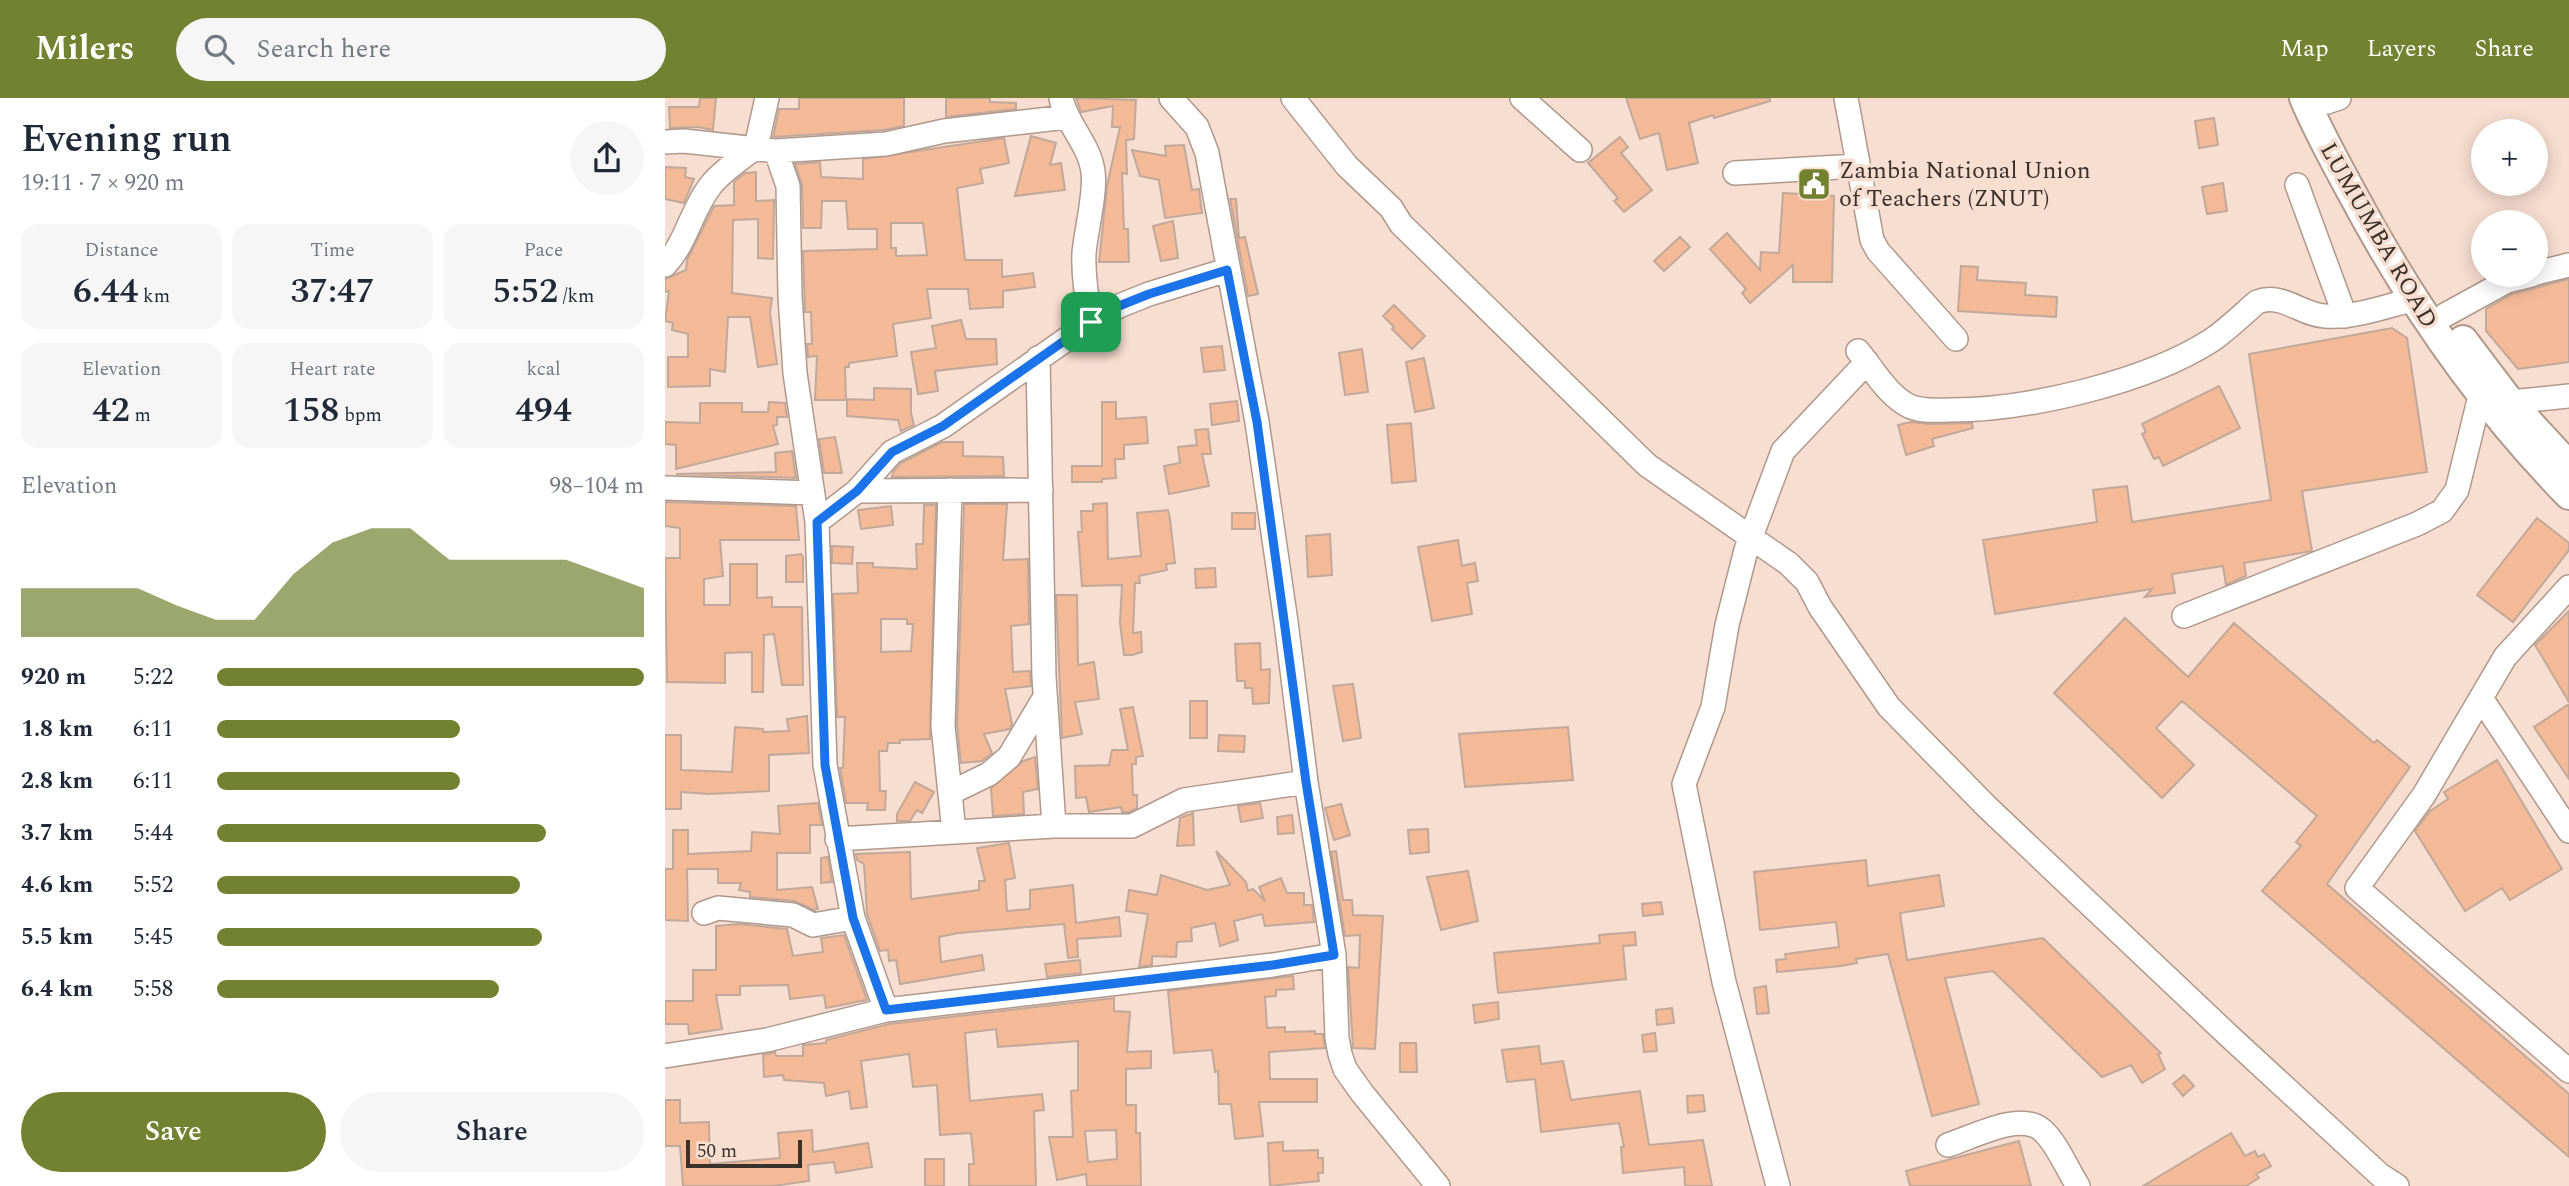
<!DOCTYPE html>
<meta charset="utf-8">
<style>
:root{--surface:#fff;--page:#f6f6f7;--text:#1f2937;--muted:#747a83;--accent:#738230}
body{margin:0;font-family:Spectral,serif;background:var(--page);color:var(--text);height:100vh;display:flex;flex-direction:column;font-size:26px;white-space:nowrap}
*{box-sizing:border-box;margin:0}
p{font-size:23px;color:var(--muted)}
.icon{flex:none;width:38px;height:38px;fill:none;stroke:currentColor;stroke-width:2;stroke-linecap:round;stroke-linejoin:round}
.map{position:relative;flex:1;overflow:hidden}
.side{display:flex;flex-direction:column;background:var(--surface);width:665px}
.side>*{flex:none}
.controls{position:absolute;left:1806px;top:21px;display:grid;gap:14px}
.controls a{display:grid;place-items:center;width:77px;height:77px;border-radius:50%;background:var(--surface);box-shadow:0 4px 18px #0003;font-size:35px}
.scale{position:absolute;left:21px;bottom:18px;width:116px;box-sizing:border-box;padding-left:7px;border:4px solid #3a312b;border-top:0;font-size:19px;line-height:24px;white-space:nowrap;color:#3a312b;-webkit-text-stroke:5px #f7ded0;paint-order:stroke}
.pin{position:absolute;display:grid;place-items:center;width:60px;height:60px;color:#fff;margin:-30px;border-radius:14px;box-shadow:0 4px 10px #0006}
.round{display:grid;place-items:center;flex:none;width:74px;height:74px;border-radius:37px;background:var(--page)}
.overview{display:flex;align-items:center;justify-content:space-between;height:119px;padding:0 21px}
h1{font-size:38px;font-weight:600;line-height:52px}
.metrics{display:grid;grid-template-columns:repeat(3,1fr);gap:10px;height:119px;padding:7px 21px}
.metrics div{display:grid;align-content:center;border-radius:18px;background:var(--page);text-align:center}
.metrics b{font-size:35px;font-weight:600}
.metrics small{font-size:19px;font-weight:400}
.metrics p{font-size:19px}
.chart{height:196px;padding:14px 21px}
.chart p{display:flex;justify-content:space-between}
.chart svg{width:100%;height:126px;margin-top:7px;fill:var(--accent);opacity:.7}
.primary-button{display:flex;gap:14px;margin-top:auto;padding:14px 21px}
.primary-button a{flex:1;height:80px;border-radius:42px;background:var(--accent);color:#fff;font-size:28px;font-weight:600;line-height:80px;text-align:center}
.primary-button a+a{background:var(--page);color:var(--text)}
ul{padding:0 21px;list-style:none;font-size:23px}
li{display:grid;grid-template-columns:112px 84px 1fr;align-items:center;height:52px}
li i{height:18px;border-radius:9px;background:var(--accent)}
header{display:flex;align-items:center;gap:42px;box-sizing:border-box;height:98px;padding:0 35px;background:var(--accent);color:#fff}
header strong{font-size:33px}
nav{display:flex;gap:38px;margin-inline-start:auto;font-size:24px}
.search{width:490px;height:63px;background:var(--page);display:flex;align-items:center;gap:18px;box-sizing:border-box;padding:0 24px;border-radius:38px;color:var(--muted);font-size:26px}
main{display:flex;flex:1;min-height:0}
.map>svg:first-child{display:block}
</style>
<header>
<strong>Milers</strong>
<div class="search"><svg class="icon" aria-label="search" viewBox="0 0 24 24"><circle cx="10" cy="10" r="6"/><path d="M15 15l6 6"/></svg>Search here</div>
<nav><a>Map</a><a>Layers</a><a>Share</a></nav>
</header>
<main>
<section class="side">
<div class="overview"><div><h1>Evening run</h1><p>19:11 · 7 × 920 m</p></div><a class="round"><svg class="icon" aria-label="share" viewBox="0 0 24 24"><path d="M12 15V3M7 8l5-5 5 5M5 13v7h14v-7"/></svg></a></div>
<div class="metrics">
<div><p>Distance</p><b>6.44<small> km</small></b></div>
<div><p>Time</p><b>37:47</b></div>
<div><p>Pace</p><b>5:52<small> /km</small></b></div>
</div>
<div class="metrics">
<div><p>Elevation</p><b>42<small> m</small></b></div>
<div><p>Heart rate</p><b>158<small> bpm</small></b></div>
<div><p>kcal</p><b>494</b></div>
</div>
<div class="chart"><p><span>Elevation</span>98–104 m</p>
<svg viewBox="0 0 160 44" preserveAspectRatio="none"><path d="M0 44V27L10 27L20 27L30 27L40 33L50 38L60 38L70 22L80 11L90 6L100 6L110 17L120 17L130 17L140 17L150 22L160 27V44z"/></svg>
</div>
<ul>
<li><b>920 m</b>5:22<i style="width:100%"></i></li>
<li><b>1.8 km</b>6:11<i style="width:57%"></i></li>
<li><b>2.8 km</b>6:11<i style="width:57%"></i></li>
<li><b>3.7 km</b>5:44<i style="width:77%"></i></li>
<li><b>4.6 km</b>5:52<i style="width:71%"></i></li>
<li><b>5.5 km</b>5:45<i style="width:76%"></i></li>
<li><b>6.4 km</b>5:58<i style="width:66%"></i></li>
</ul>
<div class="primary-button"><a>Save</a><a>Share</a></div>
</section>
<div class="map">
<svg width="1904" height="1088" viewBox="0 0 1904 1088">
<rect width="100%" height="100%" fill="#f7ded0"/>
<path fill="#f4b997" stroke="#c0a89b" stroke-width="2" fill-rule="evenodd" d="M35,0H51L48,32L33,29L5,30L4,9H34Z
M134,0H239V28L219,32L108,39L114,11H134Z
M281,0H325V4L351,5V11L281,19Z
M411,0L471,2L469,41L461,42L462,76L457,75L459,131H463L464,164H434L442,88L455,29H447L448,8L416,14Z
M961,0H1105V3L1049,20L1048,17L1024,25L1033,65L1002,72L994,35L975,41Z
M1549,20L1553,47L1534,50L1530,23Z
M366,38L391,45L385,67L396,65L400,92L350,98Z
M955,39L963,49L956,55L987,92L959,114L949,103L953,100L923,65Z
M339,40L344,65L315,71L318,85L292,90L300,162H337V179L368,175L370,189L338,193V209L305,211L303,191H262L266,220L228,226L232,258L184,265V269H180L181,302H150L152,258L143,259L142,246H147L146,214H140L138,153L212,151V131H183L181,103H157L156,130H138L137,87L130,66L155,64L156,79L198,81V61ZM226,125H258L262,157L231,158V150H226Z
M519,47L527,92L534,91L537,115L500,120L494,82L475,78L467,52L501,58L500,48Z
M0,69L21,70L20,79L29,81L19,105L0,101Z
M91,74V103L109,102L108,161L93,160V121L68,122L67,195L107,200L105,215L112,266L93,269L85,219H63L60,274L45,271V288L3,289V259H23V236L7,232L8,225L0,223L4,193L0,194V181L21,172L22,162L49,108L69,107V84L80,75Z
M1558,85L1562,113L1542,116L1537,89Z
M1118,95L1169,98L1167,184H1128V167L1085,205L1077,195L1081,191L1045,151L1062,135L1095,172L1096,154L1114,155Z
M565,101H571L574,140L580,139L593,196L583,198Z
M508,123L513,160L496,163L488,128Z
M1015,139L1025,149L999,173L989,163Z
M1296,168L1313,169L1312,182L1361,185L1360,197L1392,199L1391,219L1293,213Z
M1904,181V264L1853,271L1821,233V211L1847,196Z
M729,207L760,238L747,251L727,231L729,229L718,218Z
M296,222L301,241H331L332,266L270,273L273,293L253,296L246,254L271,250L267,228Z
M1727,230L1742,240L1762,374L1637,393L1647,453L1579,465L1581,478L1561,487L1558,468L1507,476L1510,495L1480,499L1487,491L1330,516L1318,442L1432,424L1428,392L1462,388L1467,424L1606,402L1584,256Z
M557,248L560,272L539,274L536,250Z
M697,251L703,294L680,297L674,255Z
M759,260L769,310L750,314L741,264Z
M1554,288L1575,330L1498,368L1494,359L1489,361L1477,336L1481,334L1477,326Z
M209,290L246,291V315L249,327L236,333L233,322L182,318V301L209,302Z
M572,303L574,323L547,327L545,306Z
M104,304L120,305L122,319H112V327L108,328L113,346L11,371V347L0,346V324L35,325V305H77V314H103Z
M437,304H451V321L481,319L483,345L459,347V361H450L451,380L437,381V384H407V368H437Z
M1246,324L1264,326L1307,325L1308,330L1267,341L1269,348L1241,357L1233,327Z
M746,325L751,383L727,385L722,327Z
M543,331L546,356H537L544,388L504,396L499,368L515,365L513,349L532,347L530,332Z
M170,339L177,375H159L154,341Z
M277,344H298V358L338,359L339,378L227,379L228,374L236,365Z
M127,353L131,380L11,376L111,374L110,355Z
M0,404L131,408L134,442H55L58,478L39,481V507H65V466H92V500L107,499V509H137L138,587H117L109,536L99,537L98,594H87V554L60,555V585L2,584L0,460H15V430L0,428Z
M442,405L443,461L476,458L472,415L503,412L505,421L510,465L501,466L502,472L474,478L475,485H470L468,535L476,534L477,554L467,557H459L455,525L457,487L417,488L413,434H417L416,413H428V406Z
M299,406H342L338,462L363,461L364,526L346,528L348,574L365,573L366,588L340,591L347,626L345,631L319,636L327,655L317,663L296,665L292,627Z
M259,407H271L265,641L235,642V645H223L222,653H214L215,693H221L220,712H202L203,705H181L175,670H178L180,619H172L168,496L193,495L192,465H208V469L252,471L251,446H258ZM216,521H242V526H248L246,553L216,554Z
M226,408L228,427L196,431L193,412Z
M567,415H590V431H567Z
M1872,420L1904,445V452L1848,524L1812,497Z
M665,436L667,477L643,479L641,438Z
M793,442L797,468L810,465L813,483L802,485L807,516L767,523L753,449Z
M167,448L188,449L187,466L167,465Z
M136,456L138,459V484H121V458Z
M550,470L551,489L531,490L530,471Z
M391,497H412L413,567L429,564L434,601L410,604L417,636L397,640Z
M1904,513V604L1870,547Z
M1460,520L1523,579L1569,525L1709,645L1712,642L1745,669L1662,786L1904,996V1059L1597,793L1636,748L1631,744L1652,718L1517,603L1491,630L1529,667L1497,700L1389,595Z
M595,545L596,572L605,571L604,605L588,606L587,590H580V583H572L570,546Z
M688,586L696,640L678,643L668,588Z
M525,603H542V640H525Z
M1904,606V681L1869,629Z
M468,609L478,658L471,659V666H467L468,697H472V710L464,714H457L456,709L424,714L421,699L411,700L410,668L444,667L447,652H463L455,611Z
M142,618L144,655L104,657V693L44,696L16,694V711H0V637H16V672L67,674L70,629L98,631V634L124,633L122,621Z
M903,629L908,682L800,689L794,636Z
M554,637L580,638L579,654L553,653Z
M370,659L373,691L358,694L359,716L328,718L326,690L358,663Z
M1832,662L1897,771L1845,802L1837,790L1800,813L1750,733L1765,713L1783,701L1779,694Z
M250,684L269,694L257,715L252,712L245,723H232V716Z
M153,705L157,727H145V755H112V792L147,789L153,811L149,812L129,803L85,799V794L74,792L76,785H53V771H22L23,823L0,822V771H8V732H23V756L86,753L87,734L115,736L113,708Z
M595,705L598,720L576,724L573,708Z
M676,706L685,737L669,742L660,710Z
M528,715L529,747L512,748L515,720Z
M627,717L629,735L613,736L612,719Z
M763,731L764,754L745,756L743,732Z
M344,745L350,780L340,782L342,813L365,811V792L408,787L411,825L454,819L456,838L412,841L413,859L403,860L399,826L293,835L274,839L276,864L317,857L319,872L235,886L231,862L224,863L223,852L215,853L202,816L199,766L192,762L191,756L245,754L246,801L314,792V783H320L312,750Z
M551,753L581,784L583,793L588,791L600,803L594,789L616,780L622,795H639V807H647L649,824L600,828L597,816L569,823L573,842L555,848L550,825L526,830L527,843L512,844L511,859L487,858V867L474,869L483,816L461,813L464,792L492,797L496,777L542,792L565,787Z
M671,753L678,802H687L688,817L718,818L710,951L688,950L683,869L694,870L695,837L680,838L666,754Z
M163,759L167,784L156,785V760Z
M1201,762L1203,788L1274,777L1279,808L1235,815L1242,862L1378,840L1496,955L1493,956L1500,971L1477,985L1466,967L1437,979L1328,873L1280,880L1314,1006L1267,1018L1223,856L1191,861L1192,865L1176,868L1112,874L1111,862L1121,861L1120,856L1174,849L1171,824L1095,832L1089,774Z
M803,773L813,823L776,832L762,779Z
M996,804L998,816L978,818L977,806Z
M74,826L122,831L128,858L158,854L156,840L179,837L202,902L161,910L159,897L125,901L123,887L75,888V897H51L57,931L24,936L23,926H0V903H28V872H51V828Z
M970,834L971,847L958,848L961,881L833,895L829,855L935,845L934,837Z
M415,862L416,875L382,879L380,866Z
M628,878L629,891L611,892V898L600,899L602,930L620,929V934L650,933V936H658L660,950L604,954L605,981H652V1004H594L598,1038L570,1041L566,1006H554L553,973L550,974L547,952L509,955L503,893Z
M1101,888L1104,915L1092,916L1089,890Z
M449,900V913L465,914L462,954L486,953V970L461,971V1007H471V1035H475L476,1088H422L421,1076L392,1082L384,1039H408L406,993L413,992V943L333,949L331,931L300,935L305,1003L377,996L379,1012L369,1013L371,1088H304V1066H309L306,1035L275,1037L272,987L248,989L244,956L196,963L202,1009L186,1011L184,993L161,998L159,985L119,982L118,977L99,979L98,957L110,954L111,958H138V947L161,945V942L224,926ZM451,1032L452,1061L423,1064L420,1033Z
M833,904L834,921L810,925L808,907Z
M1007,910L1009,925L992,927L991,912Z
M990,935L992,953L979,954L977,937Z
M735,945H751L752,974H735Z
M874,948L876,966L898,963L906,1002L975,993L984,1047L1038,1042L1047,1088H1020L1019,1069L958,1075L956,1049H959L954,1025L876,1034L870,981L842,984L837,952Z
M1519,977L1529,988L1518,998L1508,986Z
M1038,997L1040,1013L1023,1015L1022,998Z
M0,1002H15V1025L44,1024L45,1066L115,1060L113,1035L147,1032L148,1054L203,1045L207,1069L171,1075L169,1064L143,1067L144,1083L108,1088H18L15,1048H0Z
M1566,1035L1580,1058L1590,1053L1593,1059L1599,1056L1606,1068L1591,1076L1594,1080L1581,1088H1478Z
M1354,1043L1366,1088H1245L1241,1073Z
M618,1044V1053L653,1052V1060H658V1075H653L654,1083L605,1088L603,1045Z
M260,1061H279V1088H260Z"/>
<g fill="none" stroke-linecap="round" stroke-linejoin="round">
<defs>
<path id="minor" d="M396,0C401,26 425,47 428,74C431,95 421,132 419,155C418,178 422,201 426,224
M506,0L532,29L542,55L592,324L621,524L641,684L669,857L672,940L675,956L680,971L697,995L773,1088
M628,0L682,68L726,110L736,126L982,367L1124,466L1142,484L1155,509L1224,609L1322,709L1563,937L1715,1077L1732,1088
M857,0L915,52
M1181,0L1207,142L1213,153L1291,241
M1662,4L1674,0
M0,44L19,43L111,53L221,46L279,33L402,19
M111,53L123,88L125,198L130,275L152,424L160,667L188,820L221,912
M1070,75L1192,68
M1632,87L1680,218
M0,167C22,144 26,112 46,87C58,72 76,61 91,49L102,0
M1871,175L1904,167
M1780,217L1842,183L1866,177
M1193,253C1208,271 1223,298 1244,308C1257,314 1272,312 1286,312C1363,312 1482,284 1547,242C1563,231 1577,217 1592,204C1617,194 1636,217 1660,218C1689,220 1719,209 1746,202
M373,260L379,579L389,728
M1845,304L1904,298
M0,390L147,395
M285,392L278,628L289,734
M192,393L376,392
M152,424L192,393L227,354L278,328L426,224L454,208L484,196L562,172
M1904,489L1840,559L1759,697L1692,790L1904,973
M1519,518L1752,426L1777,413L1792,392L1815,298
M1816,600L1904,733
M285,695L324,676L344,659L380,599
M172,741L389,728H467L519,702L641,684
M39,815L53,810L128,817L148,827L188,820
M0,958L102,942L221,912L608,867L669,857
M1283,1047C1308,1039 1355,1013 1377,1032C1392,1045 1402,1071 1413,1088
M1113,1088L1059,884L1019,686L1048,609L1062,527L1081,452L1118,353L1202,264"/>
<path id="major" d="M1639,0C1653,33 1670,64 1687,95C1746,206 1816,307 1904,397
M1798,242L1845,304L1904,368"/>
</defs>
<use href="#minor" stroke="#b0988b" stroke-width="26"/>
<use href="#major" stroke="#b0988b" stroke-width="32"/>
<use href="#minor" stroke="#fff" stroke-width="23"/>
<use href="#major" stroke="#fff" stroke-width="28"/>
</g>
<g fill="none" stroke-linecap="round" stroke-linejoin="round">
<defs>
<path id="route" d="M562,172L592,324L641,684L669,857L608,867L221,912L188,820L160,667L152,424L192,393L227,354L278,328L426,224L454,208L484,196Z"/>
</defs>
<use href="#route" stroke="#fff" stroke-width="14"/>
<use href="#route" stroke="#1a73e8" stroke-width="9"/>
</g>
<defs>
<symbol id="civic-square" viewBox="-11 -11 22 22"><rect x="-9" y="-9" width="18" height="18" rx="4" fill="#738230" stroke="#f7ded0"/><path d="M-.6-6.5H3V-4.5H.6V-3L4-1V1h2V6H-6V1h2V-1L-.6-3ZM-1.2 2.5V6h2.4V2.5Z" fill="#fff"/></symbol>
</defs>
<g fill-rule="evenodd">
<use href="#civic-square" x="1130" y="67" width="38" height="38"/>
</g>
<g text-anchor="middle" stroke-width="7" stroke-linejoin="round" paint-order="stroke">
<g font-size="24" fill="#3a312b" stroke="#f7ded0" text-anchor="start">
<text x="1174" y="80">Zambia National Union<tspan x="1174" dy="28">of Teachers (ZNUT)</tspan></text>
</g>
<g font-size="24" fill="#3a312b" stroke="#f7ded0">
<text transform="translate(1714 137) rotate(60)" y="8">LUMUMBA ROAD</text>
</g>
</g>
</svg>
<div class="controls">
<a>+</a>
<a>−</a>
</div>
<div class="scale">50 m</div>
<div class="pin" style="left:426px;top:224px;background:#1e9e55"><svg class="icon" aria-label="arrive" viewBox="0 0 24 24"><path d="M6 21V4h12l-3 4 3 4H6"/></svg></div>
</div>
</main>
